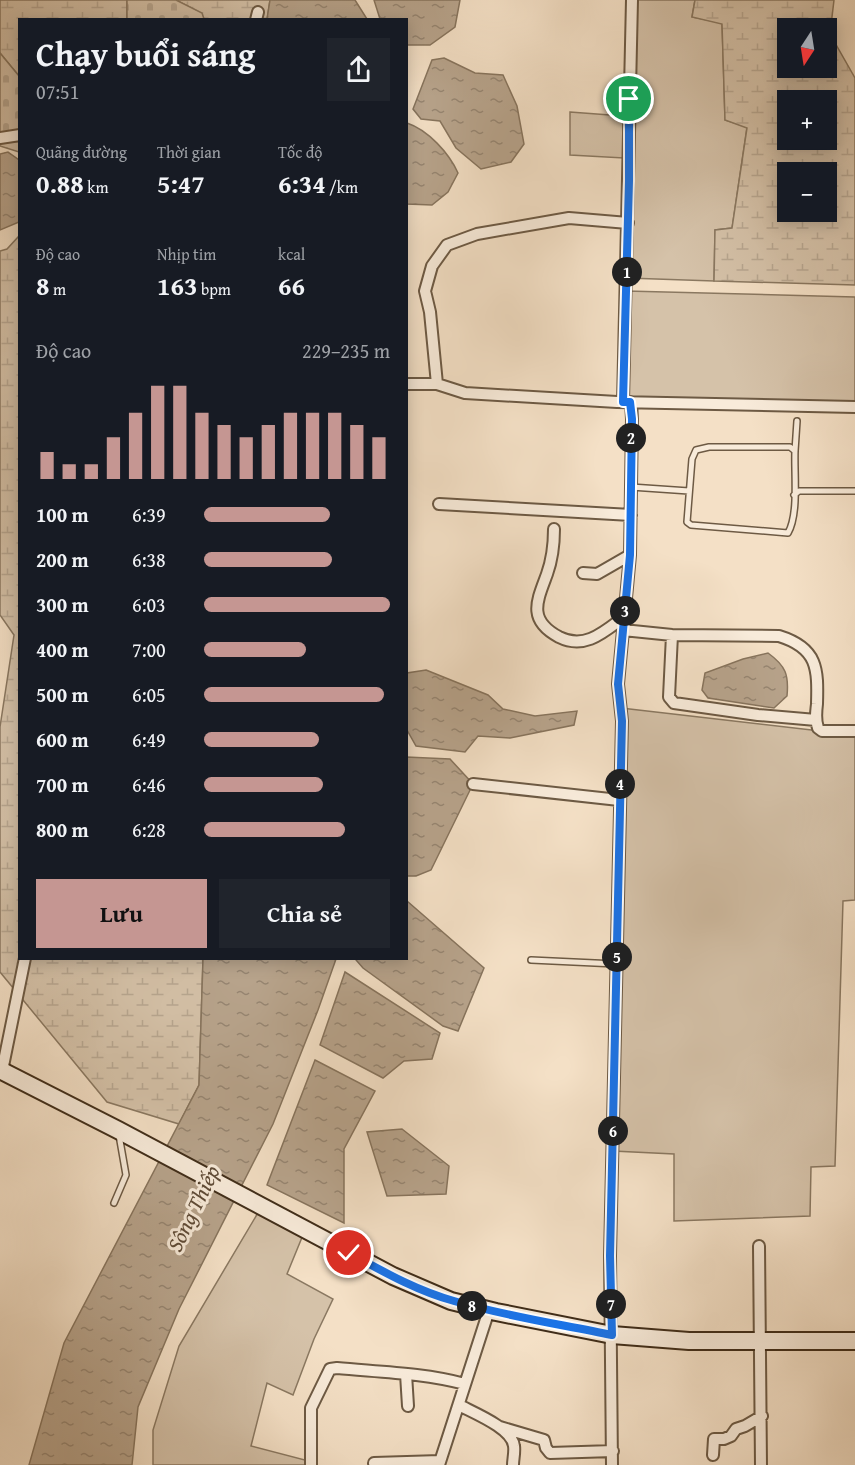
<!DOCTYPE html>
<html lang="vi">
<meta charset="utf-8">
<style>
:root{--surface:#171b24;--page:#20242c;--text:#f1f3f6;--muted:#9ea1a6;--accent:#c59692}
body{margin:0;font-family:"Gentium Book Plus",serif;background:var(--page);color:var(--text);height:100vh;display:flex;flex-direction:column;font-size:22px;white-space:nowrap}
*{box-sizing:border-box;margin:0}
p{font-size:20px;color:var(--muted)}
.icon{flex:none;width:33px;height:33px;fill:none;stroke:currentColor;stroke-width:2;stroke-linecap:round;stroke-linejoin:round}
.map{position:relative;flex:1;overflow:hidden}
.sheet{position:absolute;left:18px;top:18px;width:390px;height:942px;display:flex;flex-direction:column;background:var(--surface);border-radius:0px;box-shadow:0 3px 15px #0003}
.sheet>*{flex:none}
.needle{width:39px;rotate:192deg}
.buttons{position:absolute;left:777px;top:18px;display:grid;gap:12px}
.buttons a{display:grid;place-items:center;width:60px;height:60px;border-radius:0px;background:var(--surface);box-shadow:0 3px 15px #0003;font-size:30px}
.pin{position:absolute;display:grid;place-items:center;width:51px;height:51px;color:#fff;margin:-26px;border:3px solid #fff;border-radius:50%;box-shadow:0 2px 6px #0007}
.km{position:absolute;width:30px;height:30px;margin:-15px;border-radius:50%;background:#222;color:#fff;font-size:16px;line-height:30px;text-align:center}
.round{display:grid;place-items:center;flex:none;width:63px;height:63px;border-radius:0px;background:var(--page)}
.overview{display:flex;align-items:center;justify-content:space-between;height:102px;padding:0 18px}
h1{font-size:33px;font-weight:800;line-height:45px}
.metrics{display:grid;grid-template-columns:repeat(3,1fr);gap:9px;height:102px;padding:6px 18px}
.metrics div{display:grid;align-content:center}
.metrics b{font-size:26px;font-weight:800}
.metrics small{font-size:16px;font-weight:400}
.metrics p{font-size:16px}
.chart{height:168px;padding:12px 18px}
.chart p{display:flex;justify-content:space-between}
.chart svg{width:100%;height:108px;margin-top:6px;stroke:var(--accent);stroke-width:6}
.button{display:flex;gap:12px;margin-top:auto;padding:12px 18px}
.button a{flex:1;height:69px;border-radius:0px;background:var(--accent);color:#111;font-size:24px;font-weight:800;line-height:69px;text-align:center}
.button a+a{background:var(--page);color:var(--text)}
ul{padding:0 18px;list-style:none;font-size:20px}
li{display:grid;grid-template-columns:96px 72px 1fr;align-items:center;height:45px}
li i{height:15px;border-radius:8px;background:var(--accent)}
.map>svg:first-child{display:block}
</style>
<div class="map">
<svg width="855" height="1465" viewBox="0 0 855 1465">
<defs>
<pattern id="wetland-marsh" width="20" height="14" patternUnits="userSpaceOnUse" patternTransform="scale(1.5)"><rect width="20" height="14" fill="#d5c2a9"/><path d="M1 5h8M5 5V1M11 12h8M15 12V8" fill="none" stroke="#b8a791"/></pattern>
<pattern id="cemetery-stones" width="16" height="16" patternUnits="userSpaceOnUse" patternTransform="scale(1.5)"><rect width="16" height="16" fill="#d5c2a9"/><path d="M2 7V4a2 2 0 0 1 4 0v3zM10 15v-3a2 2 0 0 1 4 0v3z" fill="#b8a791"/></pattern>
<pattern id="water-ripples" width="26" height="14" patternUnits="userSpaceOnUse" patternTransform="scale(1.5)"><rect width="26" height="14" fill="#b7a38b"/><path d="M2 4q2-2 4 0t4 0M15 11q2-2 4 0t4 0" fill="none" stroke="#968571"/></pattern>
</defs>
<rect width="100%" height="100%" fill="#f4e0c6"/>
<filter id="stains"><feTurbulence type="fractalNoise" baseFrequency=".00333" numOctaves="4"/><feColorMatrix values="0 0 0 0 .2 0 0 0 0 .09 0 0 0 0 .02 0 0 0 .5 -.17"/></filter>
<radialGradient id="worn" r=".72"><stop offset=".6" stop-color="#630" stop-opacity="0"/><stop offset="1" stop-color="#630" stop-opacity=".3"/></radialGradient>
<path fill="#d5c2a9" stroke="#8a7861" stroke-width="1.5" d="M632,0H695L692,17L722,23L725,120L747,127L732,228L715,230L714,281L627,278Z
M570,112L623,116L624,158L570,155Z
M626,291L855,297V407L623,402Z
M621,708L855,735V900L843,901L835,1166L811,1167L810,1216L674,1221V1154L613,1151Z
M262,1206L305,1230L287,1274L333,1299L314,1339L293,1395L267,1383L251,1446L305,1460V1465H153V1430L179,1346Z"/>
<path fill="url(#wetland-marsh)" stroke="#8a7861" stroke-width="1.5" fill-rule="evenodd" d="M0,0H127V19L20,20L19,76L0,53Z
M176,0H270L267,20L204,19L201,13Z
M695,0H834L830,34L855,78V285L714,281L715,230L732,228L747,128L725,120L722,24L692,17ZM826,28V68H788V28ZM826,100V140H788V100ZM788,172H826V212H788Z
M19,236L20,958L203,959L199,1085L179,1124L107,1102L0,972V727L14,635L0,615V251L7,249Z"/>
<path fill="url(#cemetery-stones)" stroke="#8a7861" stroke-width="1.5" d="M127,0H176L202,13L204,19H127Z
M0,53L19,76V152L0,146Z"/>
<path fill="url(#water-ripples)" stroke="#87745d" stroke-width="1.5" d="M270,0H355L367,19H267Z
M374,0H460L455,27L430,45H407L406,20L380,19Z
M444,58L475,73L503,75L517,106L524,144L511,162L481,169L456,148L440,121L421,119L413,109L432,60Z
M407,123C428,130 449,153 458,173L448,192L432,205L407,204Z
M8,152L19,160V222L0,230V154Z
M768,653C786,666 789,675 787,696L774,708L708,698L702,690L705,673L743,659Z
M426,670L488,695L503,709L535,716L577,711L574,725L510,738L478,736L465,752L416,746L407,730V673Z
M406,757L450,759L473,784L431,870L416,876H407Z
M407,901L484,968L458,1031L443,1026L363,968L356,960L357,958H406Z
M203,959H336L318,1010L273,1124L179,1309L138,1407L132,1465H29L64,1343L199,1085Z
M345,972L440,1033L432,1059L404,1061L383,1078L320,1045Z
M315,1060L375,1091L344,1149V1223L267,1185Z
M402,1129L449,1166L446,1194L387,1196L367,1132Z"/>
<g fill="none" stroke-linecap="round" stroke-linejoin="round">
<defs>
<path id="lane" d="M709,447H790L795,451C794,473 799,514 788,533L691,525L687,522L692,459L696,450Z
M795,451L797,421
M631,487L689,491
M794,495L799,491H855
M531,960L616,964
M114,1203L126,1175L119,1135"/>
<path id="street" d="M256,20L258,12
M0,138L20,135
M406,384H437L465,393L617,402L855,407
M437,384L430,312L425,291L432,266L447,245L477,234L569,218L628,223
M623,402L632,0
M439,504L631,515
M554,529C554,544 552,560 547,574C537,601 527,620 559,637C585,650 604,632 624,617
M583,573L597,574L630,555L632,419L631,402
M623,630L672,635L779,636C818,648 818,669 817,704C816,712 815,720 818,728L822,731H855
M672,635L669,697L674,703L758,715L816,720
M473,784L619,800
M2,1071L25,958
M759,1246L761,1465
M406,1374L408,1406
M459,1405C474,1413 512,1428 514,1446C515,1452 513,1459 513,1465
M500,1427L544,1440L546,1448L550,1453L613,1451
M713,1455L714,1439H724L731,1436L736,1429L745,1426L762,1416
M374,1463L440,1461
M311,1465V1408L330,1369L337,1368C380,1372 424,1373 465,1384
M439,1465L489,1310
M612,1465L610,1256L622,721L618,684L630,555"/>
<path id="secondary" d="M0,1070L118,1130L393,1276L451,1301L496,1312L612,1335L689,1341H855"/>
</defs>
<use href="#lane" stroke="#6d5a44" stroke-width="8"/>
<use href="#street" stroke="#6d5a44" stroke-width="14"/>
<use href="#secondary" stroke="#402d19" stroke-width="20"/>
<use href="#lane" stroke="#f8ebda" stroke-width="5"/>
<use href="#street" stroke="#f8ebda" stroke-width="10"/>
<use href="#secondary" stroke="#f8ebda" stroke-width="16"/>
</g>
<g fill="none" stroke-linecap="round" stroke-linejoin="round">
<defs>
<path id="route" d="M349,1253C382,1271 417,1291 454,1301C505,1316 559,1324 612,1335L610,1256L622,721L618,684L630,555L632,419L630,402H623L629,181V99"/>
</defs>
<use href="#route" stroke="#fff" stroke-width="12"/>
<use href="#route" stroke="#1a73e8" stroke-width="8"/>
</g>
<g text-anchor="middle" stroke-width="6" stroke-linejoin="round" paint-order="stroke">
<g font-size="22" font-style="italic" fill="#5e4a36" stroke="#f8ebda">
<text transform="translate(193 1208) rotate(-64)" y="8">Sông Thiếp</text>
</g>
</g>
<rect width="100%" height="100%" filter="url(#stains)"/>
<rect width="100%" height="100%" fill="url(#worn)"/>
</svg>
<div class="buttons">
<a><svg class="needle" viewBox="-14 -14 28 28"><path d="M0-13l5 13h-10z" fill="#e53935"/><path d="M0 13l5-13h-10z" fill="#9ea1a6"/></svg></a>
<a>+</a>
<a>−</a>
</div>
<div class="pin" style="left:629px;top:99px;background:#1e9e55"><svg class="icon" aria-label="arrive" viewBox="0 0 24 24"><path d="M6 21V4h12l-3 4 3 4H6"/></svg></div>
<div class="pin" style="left:349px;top:1253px;background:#d93025"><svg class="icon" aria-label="check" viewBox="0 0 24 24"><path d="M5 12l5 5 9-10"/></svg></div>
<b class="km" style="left:627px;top:272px">1</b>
<b class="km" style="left:631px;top:438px">2</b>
<b class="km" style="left:625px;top:611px">3</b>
<b class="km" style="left:620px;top:784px">4</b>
<b class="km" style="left:617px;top:957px">5</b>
<b class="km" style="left:613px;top:1131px">6</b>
<b class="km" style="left:611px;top:1304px">7</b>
<b class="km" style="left:472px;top:1306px">8</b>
<section class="sheet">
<div class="overview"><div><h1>Chạy buổi sáng</h1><p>07:51</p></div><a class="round"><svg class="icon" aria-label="share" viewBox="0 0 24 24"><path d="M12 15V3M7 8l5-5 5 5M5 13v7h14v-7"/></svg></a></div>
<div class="metrics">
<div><p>Quãng đường</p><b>0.88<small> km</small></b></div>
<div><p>Thời gian</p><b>5:47</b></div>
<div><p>Tốc độ</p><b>6:34<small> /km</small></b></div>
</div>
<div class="metrics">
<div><p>Độ cao</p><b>8<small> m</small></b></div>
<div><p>Nhịp tim</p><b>163<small> bpm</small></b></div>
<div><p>kcal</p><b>66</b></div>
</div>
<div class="chart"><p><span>Độ cao</span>229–235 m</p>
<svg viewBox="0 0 160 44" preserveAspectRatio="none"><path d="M5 44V33M15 44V38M25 44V38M35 44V27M45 44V17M55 44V6M65 44V6M75 44V17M85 44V22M95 44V27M105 44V22M115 44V17M125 44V17M135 44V17M145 44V22M155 44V27"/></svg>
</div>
<ul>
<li><b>100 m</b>6:39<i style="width:68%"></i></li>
<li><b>200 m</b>6:38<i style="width:69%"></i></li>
<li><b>300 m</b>6:03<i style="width:100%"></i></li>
<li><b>400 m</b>7:00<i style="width:55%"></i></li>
<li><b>500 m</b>6:05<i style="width:97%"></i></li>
<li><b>600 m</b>6:49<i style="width:62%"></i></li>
<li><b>700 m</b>6:46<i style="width:64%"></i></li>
<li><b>800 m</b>6:28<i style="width:76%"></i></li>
</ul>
<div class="button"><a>Lưu</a><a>Chia sẻ</a></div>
</section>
</div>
